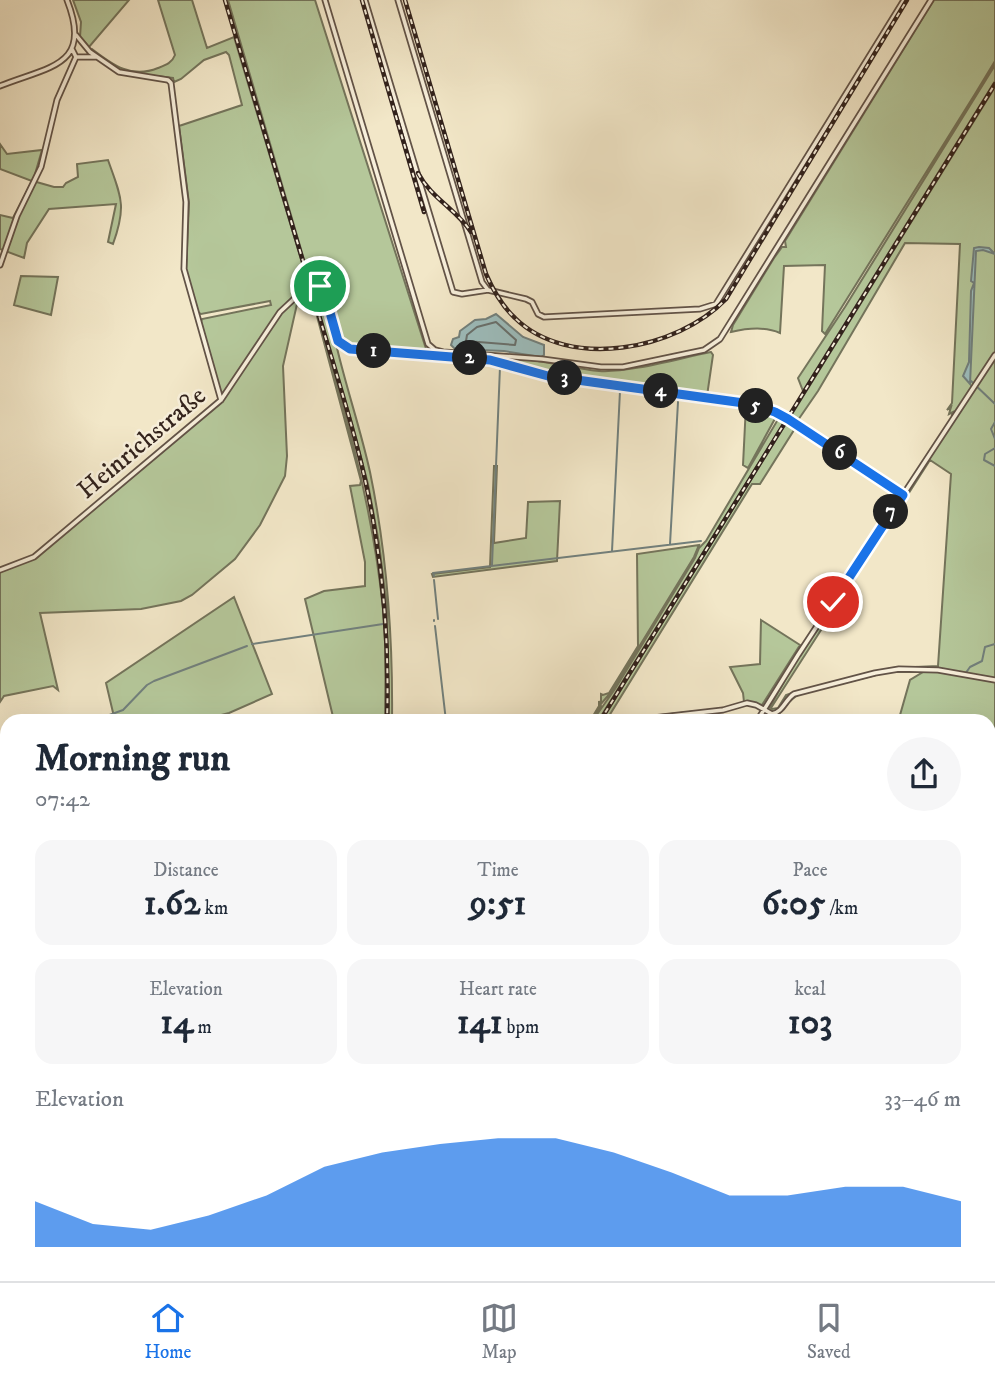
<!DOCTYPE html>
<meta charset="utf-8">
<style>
:root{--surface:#fff;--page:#f6f6f7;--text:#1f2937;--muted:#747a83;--line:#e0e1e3;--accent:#1a73e8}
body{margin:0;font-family:"IM FELL DW Pica",serif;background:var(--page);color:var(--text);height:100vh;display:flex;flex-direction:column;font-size:26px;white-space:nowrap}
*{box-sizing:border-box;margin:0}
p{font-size:23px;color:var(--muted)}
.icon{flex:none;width:38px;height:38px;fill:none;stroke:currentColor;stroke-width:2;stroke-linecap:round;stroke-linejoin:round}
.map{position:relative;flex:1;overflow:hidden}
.side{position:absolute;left:0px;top:714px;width:996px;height:567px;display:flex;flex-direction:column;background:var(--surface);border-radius:21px 21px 0 0;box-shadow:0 7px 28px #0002}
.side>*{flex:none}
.pin{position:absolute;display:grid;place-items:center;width:60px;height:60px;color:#fff;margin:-30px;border:4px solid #fff;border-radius:50%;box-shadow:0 2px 7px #0007}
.km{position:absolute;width:35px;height:35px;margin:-18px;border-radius:50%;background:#222;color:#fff;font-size:19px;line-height:35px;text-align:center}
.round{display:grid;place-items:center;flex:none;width:74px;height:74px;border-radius:37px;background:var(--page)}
.summary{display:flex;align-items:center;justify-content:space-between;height:119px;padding:0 35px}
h1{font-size:38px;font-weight:700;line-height:52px}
.figures{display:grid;grid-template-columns:repeat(3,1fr);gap:10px;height:119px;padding:7px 35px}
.figures div{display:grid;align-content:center;border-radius:18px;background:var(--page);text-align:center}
.figures b{font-size:35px;font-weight:700}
.figures small{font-size:19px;font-weight:400}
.figures p{font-size:19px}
.chart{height:196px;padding:14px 35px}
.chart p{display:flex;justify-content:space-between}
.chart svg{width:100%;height:126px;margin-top:7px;fill:var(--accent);opacity:.7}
.tabs{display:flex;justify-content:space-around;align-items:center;height:98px;border-top:2px solid var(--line);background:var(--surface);font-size:19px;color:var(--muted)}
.tabs a{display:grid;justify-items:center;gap:4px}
.tabs .on{color:var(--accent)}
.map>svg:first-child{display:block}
</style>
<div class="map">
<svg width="995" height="1281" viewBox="0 0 995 1281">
<rect width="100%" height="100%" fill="#f2e7c8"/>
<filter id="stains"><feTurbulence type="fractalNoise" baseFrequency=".00286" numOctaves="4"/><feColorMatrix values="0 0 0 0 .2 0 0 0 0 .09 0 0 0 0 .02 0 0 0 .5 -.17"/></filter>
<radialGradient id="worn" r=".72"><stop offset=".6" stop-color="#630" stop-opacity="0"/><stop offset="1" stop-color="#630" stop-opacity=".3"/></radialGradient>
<path fill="#b5c79a" stroke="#74745b" stroke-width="2" fill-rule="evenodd" d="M73,0H129L89,47L80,37L81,22Z
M158,0H192L207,48L234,37L309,286L295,297L297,304L283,366L287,456L285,476L260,525L235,559L192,595L181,601L141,609L40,613L58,690L53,686L4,696L0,702V572L36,558L223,401L201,322L202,319L271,305L270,301L201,314L198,312L186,270L189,203L179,126L242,105L229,55L226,52L204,60L181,79L174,82L173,78L128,73L112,67L91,50L92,49C113,65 131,79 158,68C166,65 172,63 175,55Z
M228,0H315L427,352L399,348L397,350L344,346L340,343L337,348C347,390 361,431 370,472C387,554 393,637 392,721H389L387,608L379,543L368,484L351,420L312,290L314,288L312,280H310Z
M934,0H995V61L975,94L825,334L822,331L825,265L784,266L780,333C765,326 748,328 731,332L733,325L774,258L782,247H786L785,241Z
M995,65V81L803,391L798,378L845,307Z
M995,87V679L981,676L980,678L995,681V736H989V721H865L900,715L910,680L923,672H888L800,694C787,699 782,714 771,721L790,697L800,693L888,671L938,670L895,669L797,692L789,696L781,709L773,713L768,710L797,659L957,416L952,415L953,412L949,414L951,407L947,410L952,403L960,244L905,243L818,391L796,423L789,419ZM930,460L951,474L938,666L892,668L792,693L786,695L778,708L772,709L771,708Z
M0,144L7,154L42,150L33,181L54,187H63L66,183L78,177L77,164L108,160C121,197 127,205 113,244L108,242L116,204L49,209L27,243L24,258L0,249V215L13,218L32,181L0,169Z
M21,276L58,277L51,315L14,305Z
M310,290C341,395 372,500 383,609C387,646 385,684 385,721H334L305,599L324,591L365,586V562L350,486L360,485L361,481Z
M711,352L713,355L707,396L545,374L494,359C513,353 574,369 599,371C629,373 680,358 711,352Z
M746,405L777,415L748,468L743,465Z
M780,416L786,419L598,721H590L599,706V701L601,706L593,720L615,689L695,558L699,548L706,541Z
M787,422L795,426L794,430L760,484H752L609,716L612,720L708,710L616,721H601Z
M494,466H497L494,543L526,538L528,502L560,501L557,561L433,577L432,574L490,567Z
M699,545L694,557L612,691L601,704V694L603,695L609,693L638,646L637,554Z
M234,597L272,694L229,713L198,721H115L106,683Z
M761,620L800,645L762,705L744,702L743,693L730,667L760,664Z"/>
<path fill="#9dbebe" stroke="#72807d" stroke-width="2" d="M979,247L989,248L995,254L983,250L976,251L970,384L963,376L969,362L971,291L974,283L971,281L974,248Z
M496,314L523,337L544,345V355L541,357L504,351L455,349L451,345L453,339L459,337L460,331L475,320L486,319Z"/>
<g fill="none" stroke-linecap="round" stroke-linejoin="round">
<path stroke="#68706d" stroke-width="2" d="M496,322L516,340L515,345L466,341L467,335L477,327Z"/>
<path stroke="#72807d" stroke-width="2" d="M971,381L995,404
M995,422L991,429L995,439
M995,448L985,454L984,460L995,466
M670,544L678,402
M612,551L620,391
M492,565L500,367
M434,576L433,573L701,541
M434,580L438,619
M434,620V621
M435,626L446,721
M252,644L383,624
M965,674L970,667L982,661L985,647L995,644
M93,721L123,710L147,685L154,681L247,646
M989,839L995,836
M989,870L995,871
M0,994L7,988
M0,1133H7"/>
<defs>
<path id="minor" d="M325,0L428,344L435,350L443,352L542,359L601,367H623L704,350L720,339L931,0
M365,0L453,292L462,294L488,290L526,299L532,302L538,314L544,317L700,309L716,304L904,0
M398,0L482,282L488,290
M76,35L90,52L119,72L168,80L171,83L186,202L184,269L221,400
M76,57H95
M0,86C50,66 93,66 67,0
M0,265L17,216L41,167L57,100L76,57L72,49
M0,570L34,557L221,400L280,312L296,297L317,285L323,289L336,337L345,347L490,360L548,376L756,406L780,414L903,495
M772,714C783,712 785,700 794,694L875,673L899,669L938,670L995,680
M627,721L723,710L747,703L756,705L772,714
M757,721L798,655L995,355
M770,721L772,714
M989,841L995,838
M0,876L7,895
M989,962L995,960
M0,1039L7,1015
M0,1095L7,1098
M0,1108L7,1106
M989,1141L995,1138
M0,1165H7
M0,1240L7,1238
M73,1274L74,1281
M199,1274L200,1281
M277,1274L278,1281
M958,1274L963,1281
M236,1281L242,1274
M454,1281L460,1274"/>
</defs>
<use href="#minor" stroke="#625347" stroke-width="7"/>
<use href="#minor" stroke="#f7efdb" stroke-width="3.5"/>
<defs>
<path id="rail" d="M225,0C255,102 286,203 316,305C337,378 362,451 374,526C385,591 389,655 387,721
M362,0L424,212
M405,0L486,274C493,290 502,306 515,318C569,371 677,350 726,299L907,0
M418,173C431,198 456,209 471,232
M600,721L995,84
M989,1149L995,1145
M253,1281L257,1274
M308,1281L313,1274
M723,1281L737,1274"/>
</defs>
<use href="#rail" stroke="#32221c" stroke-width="4.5"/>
<use href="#rail" stroke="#f7efdb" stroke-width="2" stroke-dasharray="5" stroke-linecap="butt"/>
</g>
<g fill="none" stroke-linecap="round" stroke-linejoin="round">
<defs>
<path id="route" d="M320,286L324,291L338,341L350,349L490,360L548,376L751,404L775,412L788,419L903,495L833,602"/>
</defs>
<use href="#route" stroke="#fff" stroke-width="14"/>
<use href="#route" stroke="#1a73e8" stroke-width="9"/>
</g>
<g text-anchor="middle" stroke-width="5" stroke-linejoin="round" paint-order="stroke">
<g font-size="26" fill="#32221c" stroke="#f7efdb">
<text transform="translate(141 442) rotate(-40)" y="9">Heinrichstraße</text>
</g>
</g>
<rect width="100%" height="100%" filter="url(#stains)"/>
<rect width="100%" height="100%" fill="url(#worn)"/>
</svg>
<div class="pin" style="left:320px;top:286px;background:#1e9e55"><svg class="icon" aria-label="arrive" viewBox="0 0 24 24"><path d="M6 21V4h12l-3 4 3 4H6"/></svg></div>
<div class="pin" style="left:833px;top:602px;background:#d93025"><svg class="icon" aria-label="check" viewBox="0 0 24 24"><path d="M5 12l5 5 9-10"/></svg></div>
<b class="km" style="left:374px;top:351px">1</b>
<b class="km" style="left:470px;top:358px">2</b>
<b class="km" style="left:565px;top:378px">3</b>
<b class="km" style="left:661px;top:391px">4</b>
<b class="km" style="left:756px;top:406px">5</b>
<b class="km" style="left:840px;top:453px">6</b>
<b class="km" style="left:891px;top:512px">7</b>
<section class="side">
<div class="summary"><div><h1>Morning run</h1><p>07:42</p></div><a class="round"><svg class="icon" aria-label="share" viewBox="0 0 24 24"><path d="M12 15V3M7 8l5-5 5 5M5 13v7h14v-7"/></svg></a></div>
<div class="figures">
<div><p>Distance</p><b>1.62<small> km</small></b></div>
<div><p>Time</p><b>9:51</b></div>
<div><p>Pace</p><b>6:05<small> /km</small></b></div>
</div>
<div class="figures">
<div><p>Elevation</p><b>14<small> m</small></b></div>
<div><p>Heart rate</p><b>141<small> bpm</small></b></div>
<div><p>kcal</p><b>103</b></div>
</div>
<div class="chart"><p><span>Elevation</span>33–46 m</p>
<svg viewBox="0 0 160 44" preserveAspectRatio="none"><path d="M0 44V28L10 36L20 38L30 33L40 26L50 16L60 11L70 8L80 6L90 6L100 11L110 18L120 26L130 26L140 23L150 23L160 28V44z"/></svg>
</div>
</section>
</div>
<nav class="tabs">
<a class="on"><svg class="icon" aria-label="home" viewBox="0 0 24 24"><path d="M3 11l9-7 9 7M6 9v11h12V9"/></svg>Home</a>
<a><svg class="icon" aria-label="map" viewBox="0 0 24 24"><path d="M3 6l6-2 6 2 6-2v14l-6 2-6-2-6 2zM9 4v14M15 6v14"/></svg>Map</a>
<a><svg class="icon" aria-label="saved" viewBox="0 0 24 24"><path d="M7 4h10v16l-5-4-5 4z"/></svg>Saved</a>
</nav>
